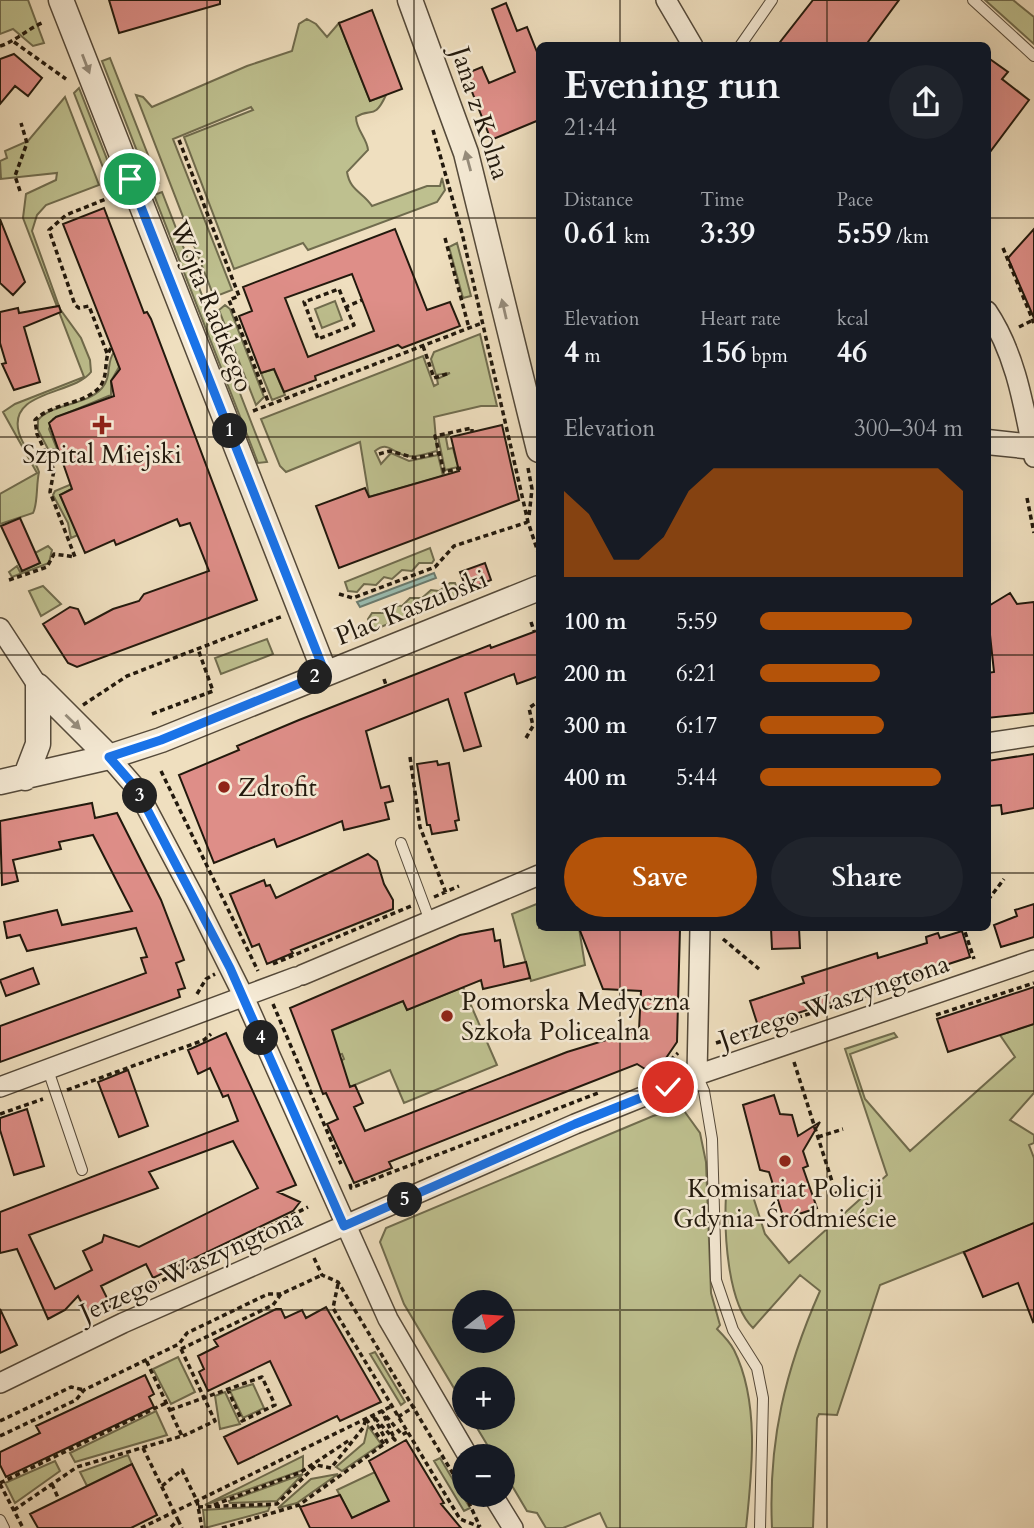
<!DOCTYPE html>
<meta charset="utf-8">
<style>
:root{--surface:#171b24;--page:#20242c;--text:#f1f3f6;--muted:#9ea1a6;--accent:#b45309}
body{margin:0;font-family:Cardo,serif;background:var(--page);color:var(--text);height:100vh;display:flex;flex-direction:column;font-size:26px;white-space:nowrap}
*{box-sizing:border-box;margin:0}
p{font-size:23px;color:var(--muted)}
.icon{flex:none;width:38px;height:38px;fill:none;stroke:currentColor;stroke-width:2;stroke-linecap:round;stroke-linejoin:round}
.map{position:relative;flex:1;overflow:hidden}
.panel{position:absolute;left:536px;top:42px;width:455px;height:889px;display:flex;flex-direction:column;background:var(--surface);border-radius:10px;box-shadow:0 7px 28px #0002}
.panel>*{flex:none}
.needle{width:46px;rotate:73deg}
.fabs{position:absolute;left:452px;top:1290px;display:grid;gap:14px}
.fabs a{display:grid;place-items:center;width:63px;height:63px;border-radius:50%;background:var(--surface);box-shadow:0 7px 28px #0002;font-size:35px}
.pin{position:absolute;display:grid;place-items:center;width:60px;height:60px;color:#fff;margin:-30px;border:4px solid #fff;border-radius:50%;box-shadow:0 2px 7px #0007}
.km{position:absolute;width:35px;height:35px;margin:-18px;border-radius:50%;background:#222;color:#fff;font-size:19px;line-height:35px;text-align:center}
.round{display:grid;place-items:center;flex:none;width:74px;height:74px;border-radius:37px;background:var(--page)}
.summary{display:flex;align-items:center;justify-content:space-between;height:119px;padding:0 28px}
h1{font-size:38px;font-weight:700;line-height:52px}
.stats{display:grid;grid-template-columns:repeat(3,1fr);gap:10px;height:119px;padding:7px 28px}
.stats div{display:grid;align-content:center}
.stats b{font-size:30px;font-weight:700}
.stats small{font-size:19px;font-weight:400}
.stats p{font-size:19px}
.chart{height:196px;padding:14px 28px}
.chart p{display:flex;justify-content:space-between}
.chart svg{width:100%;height:126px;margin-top:7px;fill:var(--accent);opacity:.7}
.button{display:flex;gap:14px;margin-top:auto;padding:14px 28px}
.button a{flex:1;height:80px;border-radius:42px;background:var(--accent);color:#fff;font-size:28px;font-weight:700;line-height:80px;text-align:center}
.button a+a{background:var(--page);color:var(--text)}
ul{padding:0 28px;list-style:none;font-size:23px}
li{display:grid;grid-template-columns:112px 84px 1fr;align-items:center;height:52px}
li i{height:18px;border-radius:9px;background:var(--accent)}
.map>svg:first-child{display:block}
</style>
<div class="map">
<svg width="1034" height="1528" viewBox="0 0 1034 1528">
<rect width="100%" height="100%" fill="#efdfbf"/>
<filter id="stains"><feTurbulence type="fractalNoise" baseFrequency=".00286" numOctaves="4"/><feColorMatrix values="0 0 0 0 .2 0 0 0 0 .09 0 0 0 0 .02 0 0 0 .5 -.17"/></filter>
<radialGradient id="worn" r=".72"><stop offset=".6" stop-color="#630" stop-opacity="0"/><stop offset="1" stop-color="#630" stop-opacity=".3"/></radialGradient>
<path fill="#bec08f" stroke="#706c4e" stroke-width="2" fill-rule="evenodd" d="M0,0H28L44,43L33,46L13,29L0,34Z
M985,0H1013L1034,17V44Z
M307,19L316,24L327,37L339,23L370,101L386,95C374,121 371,107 356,117C356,130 367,138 368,150L347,172C350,191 363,192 372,206L427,186H440L442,178L445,190L437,202L308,250L303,243L234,269L184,137L253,110L251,107L173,139L232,290L214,297L136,95L143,97L152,107L247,66L292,51L299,24Z
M110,58L159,183L151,187L102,61Z
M79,88L112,172L106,175L74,93Z
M65,97L99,185L46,205L37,215L32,231L60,309L81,338L90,360L91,372C74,395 7,390 19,433C23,447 35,459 39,472C36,485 38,504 33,513L0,524V494L37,473L3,412L15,404L84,377L23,218L26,194L56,180L57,173L1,179L0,161L7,158L5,151L28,141Z
M162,192L255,432L267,462L258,463L154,195Z
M457,243L471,296L463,298L449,247Z
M335,301L342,320L322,328L315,309Z
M225,305L230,309L264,397L256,405L219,310Z
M480,334L497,406H481L434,417L437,451C428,453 416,458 407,456C393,454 389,440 375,451L381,464L391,453L409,461L438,455L443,476L369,497L360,442L286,472L280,466L261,419L423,356L434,386L438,384L437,379L450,373L436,375L431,359L434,352Z
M114,352L119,367L111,381V395L53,419L49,429L57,449H48L38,430V420C53,403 86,406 102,388C112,377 106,362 114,352Z
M274,369L285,395L272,400L261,373Z
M450,434L446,438L448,449L453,448L458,467L445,470L438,437Z
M79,481L81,484L60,495L78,535L71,538L68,523L53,495L55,491Z
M48,546L52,550L49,563L12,577L9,572L17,566L20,572L40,563L35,553Z
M430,548L434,560L432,563H419L412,571L402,570L392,579L384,577L376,585L364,584L357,592L348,591L345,582Z
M450,583H455L460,596L373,630L368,619L372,613H385L392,605L402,606L410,598H422L431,590L439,591Z
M43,586L61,604L41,616L29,591Z
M267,639L273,654L221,674L215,658Z
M539,903V928H579L585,965L531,981L512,914Z
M463,987L497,1065L404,1103L390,1070L350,1087L340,1061L344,1059L342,1054L338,1055L328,1032L403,1001L407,1010Z
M1034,1024V1093L1010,1120L1034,1135V1143L1029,1145L1034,1158V1223L967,1251L965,1255L963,1252L880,1285L837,1415L819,1414L817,1418L813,1528H772C768,1441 785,1370 820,1291L800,1275L753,1328C727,1303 724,1231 726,1195L750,1187L765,1234L789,1263L887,1175L845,1049L894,1033L897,1037L850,1054L865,1099L910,1151L1015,1057L1000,1035Z
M682,1108L700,1133L706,1162L711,1293L720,1325L717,1329C723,1335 730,1342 734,1350C760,1402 752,1472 746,1528H607L600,1513L563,1528H546L537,1513L527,1511L502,1469V1456H494L471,1418H502V1379H464V1405L404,1304L380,1242L386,1228L653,1116ZM502,1302V1340H464V1302Z
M375,1352L405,1402L401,1405L370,1354Z
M178,1357L195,1392L171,1404L153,1369Z
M253,1384L264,1408L243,1418L230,1391Z
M225,1392L240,1424L220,1429L215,1396Z
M156,1411L167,1435L75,1462L70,1453Z
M368,1426L381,1444L342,1471L336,1467L364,1443Z
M128,1455L132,1464L87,1486L80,1472Z
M303,1456V1470L205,1505Z
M440,1458L470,1508L464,1511L434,1461Z
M55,1461L60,1471L15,1503L5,1483Z
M375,1472L393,1499L352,1518L337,1490Z
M303,1474L277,1501L230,1503L229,1501Z
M338,1474L297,1503L278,1508L311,1479Z
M270,1506L268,1511L205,1528L203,1510Z"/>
<path fill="#9abdb1" stroke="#6a7b6f" stroke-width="2" d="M434,573L436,578L360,607L357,602Z"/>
<path fill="#de8e88" stroke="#22190d" stroke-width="2" fill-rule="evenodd" d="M109,0H220V4L119,33Z
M813,0H899L865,46H777Z
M506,3L517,31L527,27L539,57V120L491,140L465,74L482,67L489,83L515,72L492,9Z
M372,10L402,89L370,101L339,23Z
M14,54L42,78L28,96L15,86L0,104V59Z
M987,57L1008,72L1002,79L1029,100L987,156Z
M104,208L144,313L147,312L151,319L257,600L77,667L68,663L43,624L70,607L78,609L85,624L113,609L139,601L144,594L209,571L190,523L180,526L177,519L116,545L114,540L85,553L60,495L72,489L49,423L56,417L114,396L111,381L120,369L63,224Z
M0,219L25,282L13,295L0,283Z
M395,229L427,310L450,302L460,326L402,348L398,345L315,376L316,380L284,392L274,369L261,373L239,316L252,311L243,287ZM352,274L374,331L308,357L285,298Z
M1034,229V318L1008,258Z
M59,306L61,312L24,327L40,382L14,390L2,364L6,363L0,343V312L18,308L19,313Z
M502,425L519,500L339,568L316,506L365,488L369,497L459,471L451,437Z
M20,518L40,563L22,571L1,526Z
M485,563L491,580L467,590L460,572Z
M1010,593L1017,604L1034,602V713L987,718V673L994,672L987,607Z
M539,630V676L517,684L514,674L465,693L481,746L464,751L448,699L366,731L381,788L389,786L393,801L385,803L389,819L344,830L342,821L277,847L274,839L214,863L179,775L239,750L237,746L299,720L490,645L491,648Z
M1034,754V808L1002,814L1001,805L990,806L987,761Z
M437,761L438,765L449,763L459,820L455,821L457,830L432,834L430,825H427L417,764Z
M92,803L95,818L117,813L161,900L184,960L176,963L185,988L178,990L180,997L0,1062V1026L146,973L141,958L147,957L136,928L27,951L20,935L7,938L4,922L57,910L62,925L132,911L93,835L59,842L61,849L13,860L18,881L2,885L0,821Z
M368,854L377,861L384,884L393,900V909L291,950L293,953L267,964L259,944L252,947L230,894L264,880L266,886L270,885L276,898Z
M1034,904V937L1001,947L994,925L1017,916L1015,910Z
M579,928H680L677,1042L664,1061L645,1069L637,1064L568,1091L389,1162L392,1168L354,1183L327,1124L338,1119L326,1093L323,1094L290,1008L460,935L493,929L495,941L500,940L504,967L526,962L530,978L483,989L481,980L407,1010L403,1001L332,1030L350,1087L355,1085L363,1103L354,1107L365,1131L567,1052L639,1030L641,991L603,989Z
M771,928H799L800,948L772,949Z
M962,931L970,957L758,1026L750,1001L804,983L802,977L877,953L878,958L927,943L926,937L938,933L940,938Z
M33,968L39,984L6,996L0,980Z
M1034,987V1024L948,1052L937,1019Z
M226,1033L296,1185L278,1192L300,1202L293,1211L153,1278L146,1264L101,1286L108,1300L86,1311L78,1296L65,1310L48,1319L17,1249L0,1253V1212L238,1121L228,1095L223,1097L210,1068L198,1074L188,1050ZM233,1141L258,1188L139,1247L104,1235L102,1242L83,1251L92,1270L55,1289L29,1235L158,1188L149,1172Z
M128,1070L148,1126L119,1137L98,1082Z
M774,1095L780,1114L792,1115L798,1136L820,1122L803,1151L808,1166L803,1168L817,1208L784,1219L769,1172L760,1170L743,1105Z
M27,1109L44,1166L14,1175L0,1130V1118Z
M1034,1223V1321L1033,1322L1018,1283L983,1297L964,1252Z
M326,1307L381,1402L340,1421L337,1416L238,1464L224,1437L291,1405L270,1361L208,1391L199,1372L204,1369L198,1356L218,1346L214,1340L276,1309H281L285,1318L302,1310L306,1318Z
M0,1309L17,1345L0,1353Z
M145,1375L154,1394L149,1397L154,1407L6,1477L0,1465V1452L40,1433L36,1426Z
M406,1440L441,1498L444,1503L441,1504L461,1528H310L300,1507L340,1495L352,1518L389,1501L369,1461Z
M132,1464L157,1515L131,1528H38L30,1514Z"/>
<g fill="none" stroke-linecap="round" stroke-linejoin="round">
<defs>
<path id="service" d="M973,0L1034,56
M740,46L772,0
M401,843L430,921
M48,1070L82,1170
M697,1075L704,1091L712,1139L716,1280L733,1330L757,1368L763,1398L760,1528
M0,1520L4,1528"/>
<path id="minor" d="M666,0L693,46
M987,311C1016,354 1024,407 1034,457
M0,628L38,686
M987,743L1034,736
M109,757L136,788L196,901L244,997L388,1319L468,1456
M302,975L539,875
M697,1075L700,928
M0,1087L296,977
M0,1383L123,1323L575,1124L697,1075L1034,960
M492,1494L513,1528"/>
<path id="tertiary" d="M61,0L325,673
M410,0L466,153L539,450
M987,442L1034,447
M38,686L109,757
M25,778L38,744V686
M0,782L109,757L161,740L539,588"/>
</defs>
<use href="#service" stroke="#554a3a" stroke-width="12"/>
<use href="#minor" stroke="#554a3a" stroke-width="22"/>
<use href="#tertiary" stroke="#554a3a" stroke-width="27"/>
<path stroke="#22190d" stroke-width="3.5" stroke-dasharray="5 3.5" stroke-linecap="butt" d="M14,42L66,79
M0,46C16,41 26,30 42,23
M433,130L462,233L528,522L539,555
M179,140L239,296L229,300L269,404
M20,191L15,176L27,143L21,123
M445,238L469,328
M1003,248L1034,323
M346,307L354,325L318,339L304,302L339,289L346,307L362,300
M1019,327L1033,320
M423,346L434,378L450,373
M107,353L89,306L79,308L75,305L49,230L66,215L111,197
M253,411L482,323
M379,454L390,451L415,458L439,453
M461,468L444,472L435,436L472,428V432
M528,468L532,489L529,516
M1027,498L1034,533
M9,580L47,567L54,554L75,557L50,492L54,470L37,434L35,420C52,403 82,405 99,388C110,375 102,358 112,347
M339,594L353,598L435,567L454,546L528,522
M531,622L534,631
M384,679L386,685
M83,705L127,676L283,616
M152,714L213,691L198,649
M526,738L533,726L529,708L539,701
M410,757L420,827L446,893
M161,771L258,971
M434,897L459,886
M988,900L1004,879
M959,928L964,929L974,959
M723,939L759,969
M273,964L411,906
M197,994L206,979L215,974
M273,1004L341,1164
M936,1015L1034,983
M716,1043L866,996
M794,1062L836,1194
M664,1066L678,1053
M67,1090L204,1040L211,1034
M0,1114L43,1099
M818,1137L843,1129
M350,1184L351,1188L598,1093
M314,1258L322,1275L338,1282L464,1492
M338,1284L333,1308L460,1519L480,1527
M94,1315L308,1207
M181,1349L273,1305L281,1294L322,1275
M181,1349L215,1421L183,1436
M170,1410L262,1377L275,1405L242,1421L227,1388
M398,1417L415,1406
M366,1419L384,1444
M0,1421L71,1387L84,1390
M0,1436L76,1400L84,1390L179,1344L187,1333L268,1294H281
M143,1448L178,1520L170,1528
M0,1483L166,1403
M0,1484L23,1528
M52,1484L59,1500
M162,1486L182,1470L197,1501L202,1528
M465,1494L480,1527
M214,1505L301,1472L351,1439
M198,1507L277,1504L316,1465L331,1468L363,1428L366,1419
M14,1510L77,1467L182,1436L146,1360
M178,1520L182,1528
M141,1528L392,1406
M222,1528L299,1505L387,1442L373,1416L395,1440L382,1411L402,1435L407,1432"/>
<use href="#service" stroke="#f5ead5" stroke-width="10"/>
<use href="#minor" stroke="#f5ead5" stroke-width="19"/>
<use href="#tertiary" stroke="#f5ead5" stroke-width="24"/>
</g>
<defs><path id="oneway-solid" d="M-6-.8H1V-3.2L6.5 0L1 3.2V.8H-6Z" transform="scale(1.75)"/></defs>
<g fill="#968c7b">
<use href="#oneway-solid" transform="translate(86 64) rotate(69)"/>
<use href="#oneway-solid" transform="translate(468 161) rotate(-105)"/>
<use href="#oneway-solid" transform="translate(504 309) rotate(-103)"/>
<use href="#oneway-solid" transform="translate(73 722) rotate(44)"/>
</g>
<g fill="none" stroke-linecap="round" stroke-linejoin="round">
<defs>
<path id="route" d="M130,179L325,673L161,740L109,757L136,788L230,968L344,1226L575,1124L668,1087"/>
</defs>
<use href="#route" stroke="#fff" stroke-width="14"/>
<use href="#route" stroke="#1a73e8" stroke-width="9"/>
</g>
<path fill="none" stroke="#22190d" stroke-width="2" stroke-opacity="0.55" d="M207,0V1528M414,0V1528M620,0V46M827,0V46M0,218H539M987,218H1034M0,437H539M987,437H1034M0,655H539M987,655H1034M0,873H539M987,873H1034M620,928V1528M827,928V1528M0,1091H1034M0,1310H464M502,1310H1034"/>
<g fill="#8f2418" stroke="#f5ead5" stroke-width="2.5">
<path d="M98.5 414.5h7v7h7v7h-7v7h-7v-7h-7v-7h7z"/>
<circle cx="224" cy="787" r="7"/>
<circle cx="447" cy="1016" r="7"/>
<circle cx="785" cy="1161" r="7"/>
</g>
<g text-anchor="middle" stroke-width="5" stroke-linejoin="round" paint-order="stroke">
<g font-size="26" fill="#22190d" stroke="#f5ead5">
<text transform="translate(481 113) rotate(72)" y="9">Jana z Kolna</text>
<text transform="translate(212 306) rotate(68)" y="9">Wójta Radtkego</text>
<text transform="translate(411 607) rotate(-22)" y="9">Plac Kaszubski</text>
<text transform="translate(834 1001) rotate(-19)" y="9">Jerzego Waszyngtona</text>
<text transform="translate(191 1265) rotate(-24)" y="9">Jerzego Waszyngtona</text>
</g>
<g font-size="26" fill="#22190d" stroke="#f5ead5">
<text x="102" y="463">Szpital Miejski</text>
<text x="238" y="796" text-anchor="start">Zdrofit</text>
<text x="461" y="1010" text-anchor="start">Pomorska Medyczna<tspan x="461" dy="30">Szkoła Policealna</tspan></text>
<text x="785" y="1197">Komisariat Policji<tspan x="785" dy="30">Gdynia-Śródmieście</tspan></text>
</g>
</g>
<rect width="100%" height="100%" filter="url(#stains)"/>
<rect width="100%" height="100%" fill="url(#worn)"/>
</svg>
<div class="fabs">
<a><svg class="needle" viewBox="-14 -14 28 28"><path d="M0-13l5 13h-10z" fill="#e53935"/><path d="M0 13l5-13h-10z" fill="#9ea1a6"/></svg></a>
<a>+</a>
<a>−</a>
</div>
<div class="pin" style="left:130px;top:179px;background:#1e9e55"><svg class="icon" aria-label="arrive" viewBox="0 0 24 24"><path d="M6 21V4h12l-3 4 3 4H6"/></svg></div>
<div class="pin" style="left:668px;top:1087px;background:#d93025"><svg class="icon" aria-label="check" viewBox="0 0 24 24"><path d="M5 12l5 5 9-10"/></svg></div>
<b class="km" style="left:230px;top:431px">1</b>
<b class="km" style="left:315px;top:677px">2</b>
<b class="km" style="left:140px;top:796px">3</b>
<b class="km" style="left:261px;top:1038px">4</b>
<b class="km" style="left:405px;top:1200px">5</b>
<section class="panel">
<div class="summary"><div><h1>Evening run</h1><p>21:44</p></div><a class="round"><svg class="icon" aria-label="share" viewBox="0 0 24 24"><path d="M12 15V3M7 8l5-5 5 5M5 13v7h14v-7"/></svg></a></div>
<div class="stats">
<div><p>Distance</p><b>0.61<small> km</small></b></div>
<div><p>Time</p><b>3:39</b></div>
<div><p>Pace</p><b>5:59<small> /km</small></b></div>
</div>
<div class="stats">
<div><p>Elevation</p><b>4<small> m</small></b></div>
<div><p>Heart rate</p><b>156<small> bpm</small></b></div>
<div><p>kcal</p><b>46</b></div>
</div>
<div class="chart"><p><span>Elevation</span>300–304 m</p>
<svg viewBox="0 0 160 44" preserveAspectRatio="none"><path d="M0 44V14L10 22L20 38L30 38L40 30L50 14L60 6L70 6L80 6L90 6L100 6L110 6L120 6L130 6L140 6L150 6L160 14V44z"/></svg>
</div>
<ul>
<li><b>100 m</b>5:59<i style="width:75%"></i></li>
<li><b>200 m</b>6:21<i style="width:59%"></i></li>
<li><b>300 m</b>6:17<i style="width:61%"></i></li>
<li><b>400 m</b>5:44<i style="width:89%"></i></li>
</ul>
<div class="button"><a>Save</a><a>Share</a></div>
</section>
</div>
